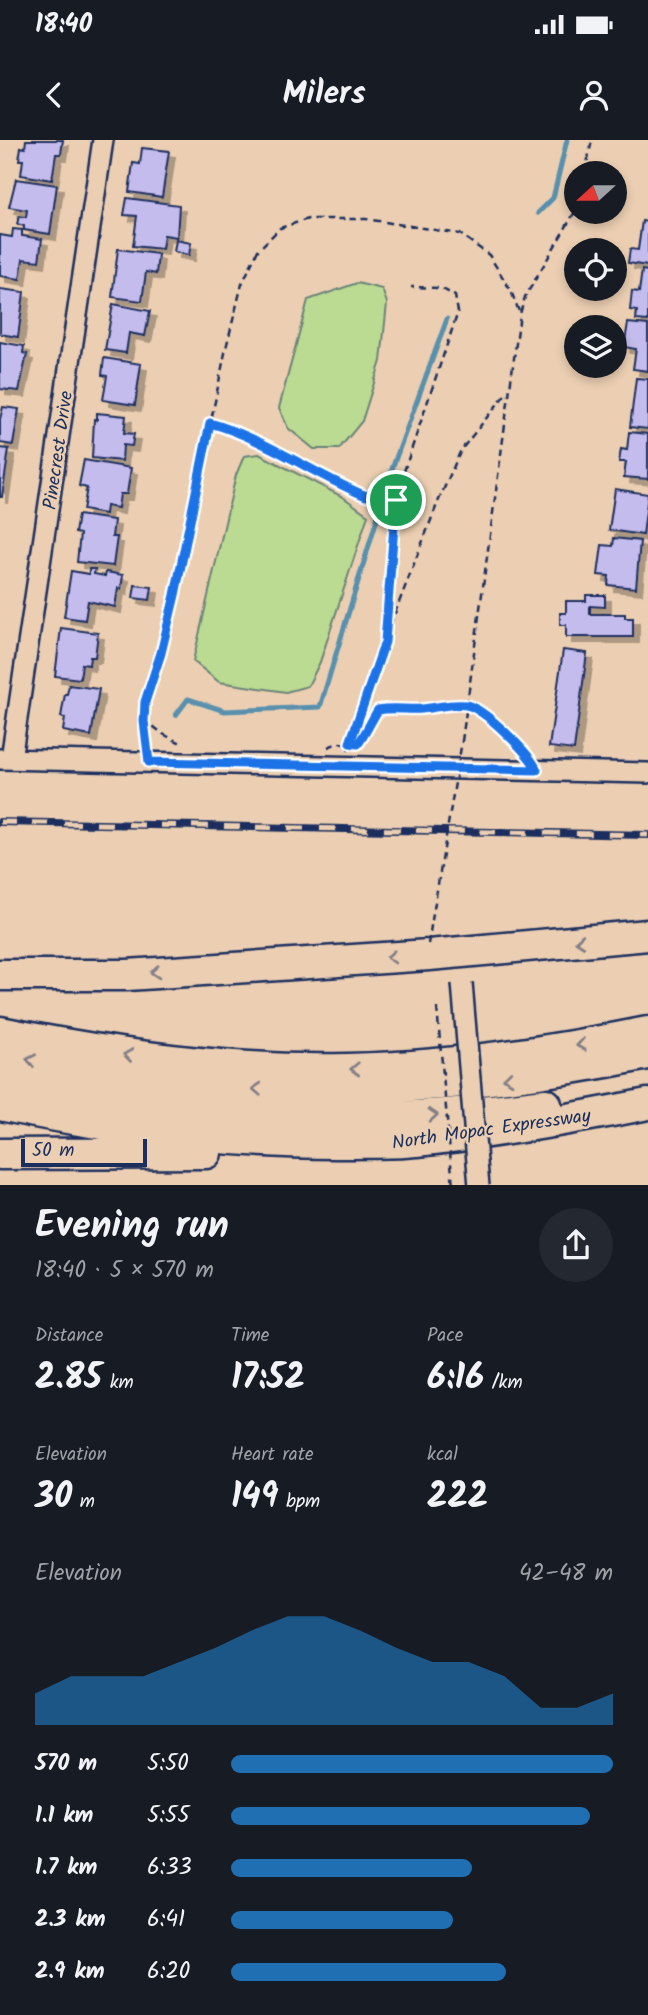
<!DOCTYPE html>
<meta charset="utf-8">
<style>
:root{--surface:#171b24;--page:#242831;--text:#f1f3f6;--muted:#9ea1a6;--accent:#1f6fb2}
body{margin:0;font-family:Kalam,sans-serif;background:var(--page);color:var(--text);height:100vh;display:flex;flex-direction:column;font-size:26px;white-space:nowrap}
*{box-sizing:border-box;margin:0}
p{font-size:23px;color:var(--muted)}
.icon{flex:none;width:38px;height:38px;fill:none;stroke:currentColor;stroke-width:2;stroke-linecap:round;stroke-linejoin:round}
.map{position:relative;height:1045px;overflow:hidden}
.drawer{display:flex;flex-direction:column;background:var(--surface);flex:1}
.drawer>*{flex:none}
.needle{width:46px;rotate:249deg}
.fabs{position:absolute;left:564px;top:21px;display:grid;gap:14px}
.fabs a{display:grid;place-items:center;width:63px;height:63px;border-radius:50%;background:var(--surface);box-shadow:0 4px 10px #0003;font-size:35px}
.scale{position:absolute;left:21px;bottom:18px;width:126px;box-sizing:border-box;padding-left:7px;border:4px solid #1b2f5e;border-top:0;font-size:19px;line-height:24px;white-space:nowrap;color:#1b2f5e;-webkit-text-stroke:5px #eccfb2;paint-order:stroke}
.pin{position:absolute;display:grid;place-items:center;width:60px;height:60px;color:#fff;margin:-30px;border:4px solid #fff;border-radius:50%;box-shadow:0 2px 7px #0007}
.round{display:grid;place-items:center;flex:none;width:74px;height:74px;border-radius:37px;background:var(--page)}
.overview{display:flex;align-items:center;justify-content:space-between;height:119px;padding:0 35px}
h1{font-size:38px;font-weight:700;line-height:52px}
.figures{display:grid;grid-template-columns:repeat(3,1fr);gap:10px;height:119px;padding:7px 35px}
.figures div{display:grid;align-content:center}
.figures b{font-size:35px;font-weight:700}
.figures small{font-size:19px;font-weight:400}
.figures p{font-size:19px}
.chart{height:196px;padding:14px 35px}
.chart p{display:flex;justify-content:space-between}
.chart svg{width:100%;height:126px;margin-top:7px;fill:var(--accent);opacity:.7}
ul{padding:0 35px;list-style:none;font-size:23px}
li{display:grid;grid-template-columns:112px 84px 1fr;align-items:center;height:52px}
li i{height:18px;border-radius:9px;background:var(--accent)}
.status{display:flex;justify-content:space-between;align-items:center;height:49px;padding:0 35px;background:var(--surface);direction:ltr}
.status svg{height:19px;fill:currentColor}
header{display:flex;justify-content:space-between;align-items:center;height:91px;padding:0 35px;background:var(--surface);font-size:32px;font-weight:700}
.map>svg:first-child{display:block}
</style>
<div class="status"><b>18:40</b><svg viewBox="0 0 49 12"><path d="M0 12V9h3v3zM5 12V6h3v6zM10 12V3h3v9zM15 12V0h3v12zM26 1h20v11H26zM47 4h2v5h-2z"/></svg></div>
<header><svg class="icon" aria-label="back" viewBox="0 0 24 24"><path d="M15 5l-7 7 7 7"/></svg>Milers<svg class="icon" aria-label="person" viewBox="0 0 24 24"><circle cx="12" cy="8" r="4"/><path d="M4 21q1-7 8-7t8 7"/></svg></header>
<div class="map">
<svg width="648" height="1046" viewBox="0 0 648 1046">
<defs>
<filter id="shadow"><feDropShadow dx="6" dy="6" stdDeviation="0" flood-color="#0004"/></filter>
</defs>
<rect width="100%" height="100%" fill="#eccfb2"/>
<filter id="ink" filterUnits="userSpaceOnUse"><feTurbulence type="fractalNoise" baseFrequency=".0143" numOctaves="2"/><feDisplacementMap in="SourceGraphic" scale="14" xChannelSelector="R" yChannelSelector="G"/><feConvolveMatrix kernelMatrix="1 2 1 2 8 2 1 2 1" color-interpolation-filters="sRGB"/></filter>
<g filter="url(#ink)">
<path fill="#bbda92" stroke="#6b8478" stroke-width="2" d="M357,143L382,149L387,163L381,221L362,281L339,309H314L288,288L279,268L308,160Z
M259,314L343,357L368,375L320,522L308,546L286,552L219,542L193,521L236,335L244,316Z"/>
<g fill="none" stroke-linecap="round" stroke-linejoin="round">
<path stroke="#5990ad" stroke-width="5" d="M538,73L553,58L567,0
M176,575L188,559L225,571L320,567L393,326L447,179"/>
</g>
<path fill="#c5bcee" stroke="#1b2f5e" stroke-width="2" filter="url(#shadow)" d="M26,0H63L61,14H56L52,40L21,35L23,20H19L21,7L25,8Z
M142,8L169,11L162,57L129,52L133,23L140,24Z
M16,39L57,45L50,94L24,90V86L17,84L19,76L26,77L27,70L9,67Z
M127,58L179,65L177,97L164,95L162,109L133,106L137,76L124,75Z
M642,81L648,82V126L628,123L630,109L638,110Z
M13,89L22,90V96L42,99L39,121L23,119L20,139L0,136V95L12,97Z
M176,100L191,103L189,115L174,112Z
M118,109L158,114L156,134L146,132L142,161L112,157Z
M642,130L648,131V181L636,180L637,171L630,170L632,151L639,152Z
M0,149L24,152L18,197L0,194Z
M113,164L150,171L145,196L129,193L126,213L105,210Z
M628,183L648,185V231L633,229L636,209L624,207Z
M0,202L24,206L23,213L27,214L19,251L0,249Z
M104,218L141,224L135,265L103,260L107,236L102,235Z
M636,238L648,239V289L630,287Z
M3,267L19,269L13,305L0,303V279Z
M97,273L126,276L124,293L134,294L132,306L123,305L122,321L92,318L94,279L97,280Z
M629,292L648,294V339L624,337L626,322H619L621,309L627,310Z
M0,308L9,309L2,357H0Z
M84,320L131,328L127,354H120L118,368L106,366L105,374L83,370L87,348L79,346Z
M615,349L648,354L643,395L609,390Z
M78,375L114,380L112,397H117L113,426L77,422L80,394L75,393Z
M614,398L640,401L636,448L608,445L609,436L598,435L602,405L613,406Z
M89,429H95L94,434L105,436L106,432L123,435L121,449L118,448L115,467L88,461L85,480L64,477L71,431L89,434Z
M135,445L152,447L150,460L133,458Z
M586,455H605V467L590,466V474H625V478H633V497H566V485H560V473H566V461H586Z
M61,488L98,493L95,517H90L89,525L82,524L80,539L55,536Z
M563,510L587,513L574,610L549,607Z
M69,545L99,549L91,596L63,591L65,578L61,577L65,554H67Z"/>
<g fill="none" stroke-linecap="round" stroke-linejoin="round">
<defs>
<path id="minor" d="M0,619L648,633
M11,619L103,0"/>
<path id="highway" d="M0,835H127L429,815L648,795
M0,892C115,915 231,932 348,929C449,927 549,912 648,892
M0,914C61,926 122,939 183,944C340,958 495,945 648,914
M0,944C61,955 122,967 184,973C305,984 426,979 546,964
M0,965C114,989 231,1004 348,1003C371,1002 394,1004 417,1001C495,993 572,979 648,964
M0,1014L206,1013"/>
</defs>
<use href="#minor" stroke="#1b2f5e" stroke-width="24"/>
<use href="#highway" stroke="#1b2f5e" stroke-width="35"/>
<path stroke="#1b2f5e" stroke-width="2.5" stroke-dasharray="7 5" stroke-linecap="butt" d="M585,33L592,0
M210,283C266,299 313,334 366,356L385,349L396,361
M385,498L397,352L458,172L455,156L441,148L411,147
M144,579L163,594L183,604
M462,601L520,174L525,157L576,70
M147,605L145,562L161,513L175,455L226,208L242,144L258,110L280,88L308,79H366L460,94L489,115L511,151L520,174
M328,607L338,603L358,604L378,571L393,567L404,570L467,565L492,579L524,612
M348,610L393,478L438,362L461,310L508,251"/>
<use href="#minor" stroke="#eccfb2" stroke-width="19"/>
<use href="#highway" stroke="#eccfb2" stroke-width="30"/>
<defs>
<path id="rail" d="M0,682L648,695"/>
</defs>
<use href="#rail" stroke="#1b2f5e" stroke-width="8"/>
<use href="#rail" stroke="#eccfb2" stroke-width="5" stroke-dasharray="16" stroke-linecap="butt"/>
<defs>
<path id="minor-bridge" d="M462,843L479,1046"/>
</defs>
<use href="#minor-bridge" stroke="#1b2f5e" stroke-width="24" stroke-linecap="butt"/>
<path stroke="#1b2f5e" stroke-width="2.5" stroke-dasharray="7 5" stroke-linecap="butt" d="M428,804L462,601
M437,868L453,1046"/>
<use href="#minor-bridge" stroke="#eccfb2" stroke-width="19"/>
</g>
<defs><path id="oneway-chevron" d="M-2-3.5L2.5 0L-2 3.5" fill="none" stroke-width="1.6" stroke-linecap="round" stroke-linejoin="round" transform="scale(1.75)"/></defs>
<g stroke="#847f88">
<use href="#oneway-chevron" transform="translate(580 801) rotate(175)"/>
<use href="#oneway-chevron" transform="translate(391 817) rotate(177)"/>
<use href="#oneway-chevron" transform="translate(155 832) rotate(176)"/>
<use href="#oneway-chevron" transform="translate(581 905) rotate(171)"/>
<use href="#oneway-chevron" transform="translate(128 915) rotate(-172)"/>
<use href="#oneway-chevron" transform="translate(31 920) rotate(-169)"/>
<use href="#oneway-chevron" transform="translate(355 929) rotate(178)"/>
<use href="#oneway-chevron" transform="translate(508 938) rotate(174)"/>
<use href="#oneway-chevron" transform="translate(257 949) rotate(-177)"/>
<use href="#oneway-chevron" transform="translate(433 975) rotate(-5)"/>
</g>
</g>
<g fill="none" stroke-linecap="round" stroke-linejoin="round" filter="url(#ink)">
<defs>
<path id="route" d="M210,283C266,299 313,334 366,356L385,349L396,360L385,502L350,603L358,604C365,595 371,581 378,570C393,567 406,570 422,569C436,568 451,563 466,565C484,568 530,614 537,630L149,622L144,581L145,562L161,513L175,455Z"/>
</defs>
<use href="#route" stroke="#fff" stroke-width="14"/>
<use href="#route" stroke="#1a73e8" stroke-width="9"/>
</g>
<g text-anchor="middle" stroke-width="5" stroke-linejoin="round" paint-order="stroke">
<g font-size="19" fill="#1b2f5e" stroke="#eccfb2">
<text transform="translate(57 310) rotate(-82)" y="7">Pinecrest Drive</text>
<text transform="translate(491 988) rotate(-8)" y="7">North Mopac Expressway</text>
</g>
</g>
</svg>
<div class="fabs">
<a><svg class="needle" viewBox="-14 -14 28 28"><path d="M0-13l5 13h-10z" fill="#e53935"/><path d="M0 13l5-13h-10z" fill="#9ea1a6"/></svg></a>
<a><svg class="icon" aria-label="locate" viewBox="0 0 24 24"><circle cx="12" cy="12" r="6"/><path d="M12 2v4M12 18v4M2 12h4M18 12h4"/></svg></a>
<a><svg class="icon" aria-label="layers" viewBox="0 0 24 24"><path d="M12 4l9 5-9 5-9-5zM3 14l9 5 9-5"/></svg></a>
</div>
<div class="scale">50 m</div>
<div class="pin" style="left:396px;top:360px;background:#1e9e55"><svg class="icon" aria-label="arrive" viewBox="0 0 24 24"><path d="M6 21V4h12l-3 4 3 4H6"/></svg></div>
</div>
<section class="drawer">
<div class="overview"><div><h1>Evening run</h1><p>18:40 · 5 × 570 m</p></div><a class="round"><svg class="icon" aria-label="share" viewBox="0 0 24 24"><path d="M12 15V3M7 8l5-5 5 5M5 13v7h14v-7"/></svg></a></div>
<div class="figures">
<div><p>Distance</p><b>2.85<small> km</small></b></div>
<div><p>Time</p><b>17:52</b></div>
<div><p>Pace</p><b>6:16<small> /km</small></b></div>
</div>
<div class="figures">
<div><p>Elevation</p><b>30<small> m</small></b></div>
<div><p>Heart rate</p><b>149<small> bpm</small></b></div>
<div><p>kcal</p><b>222</b></div>
</div>
<div class="chart"><p><span>Elevation</span>42–48 m</p>
<svg viewBox="0 0 160 44" preserveAspectRatio="none"><path d="M0 44V33L10 27L20 27L30 27L40 22L50 17L60 11L70 6L80 6L90 11L100 17L110 22L120 22L130 27L140 38L150 38L160 33V44z"/></svg>
</div>
<ul>
<li><b>570 m</b>5:50<i style="width:100%"></i></li>
<li><b>1.1 km</b>5:55<i style="width:94%"></i></li>
<li><b>1.7 km</b>6:33<i style="width:63%"></i></li>
<li><b>2.3 km</b>6:41<i style="width:58%"></i></li>
<li><b>2.9 km</b>6:20<i style="width:72%"></i></li>
</ul>
</section>
